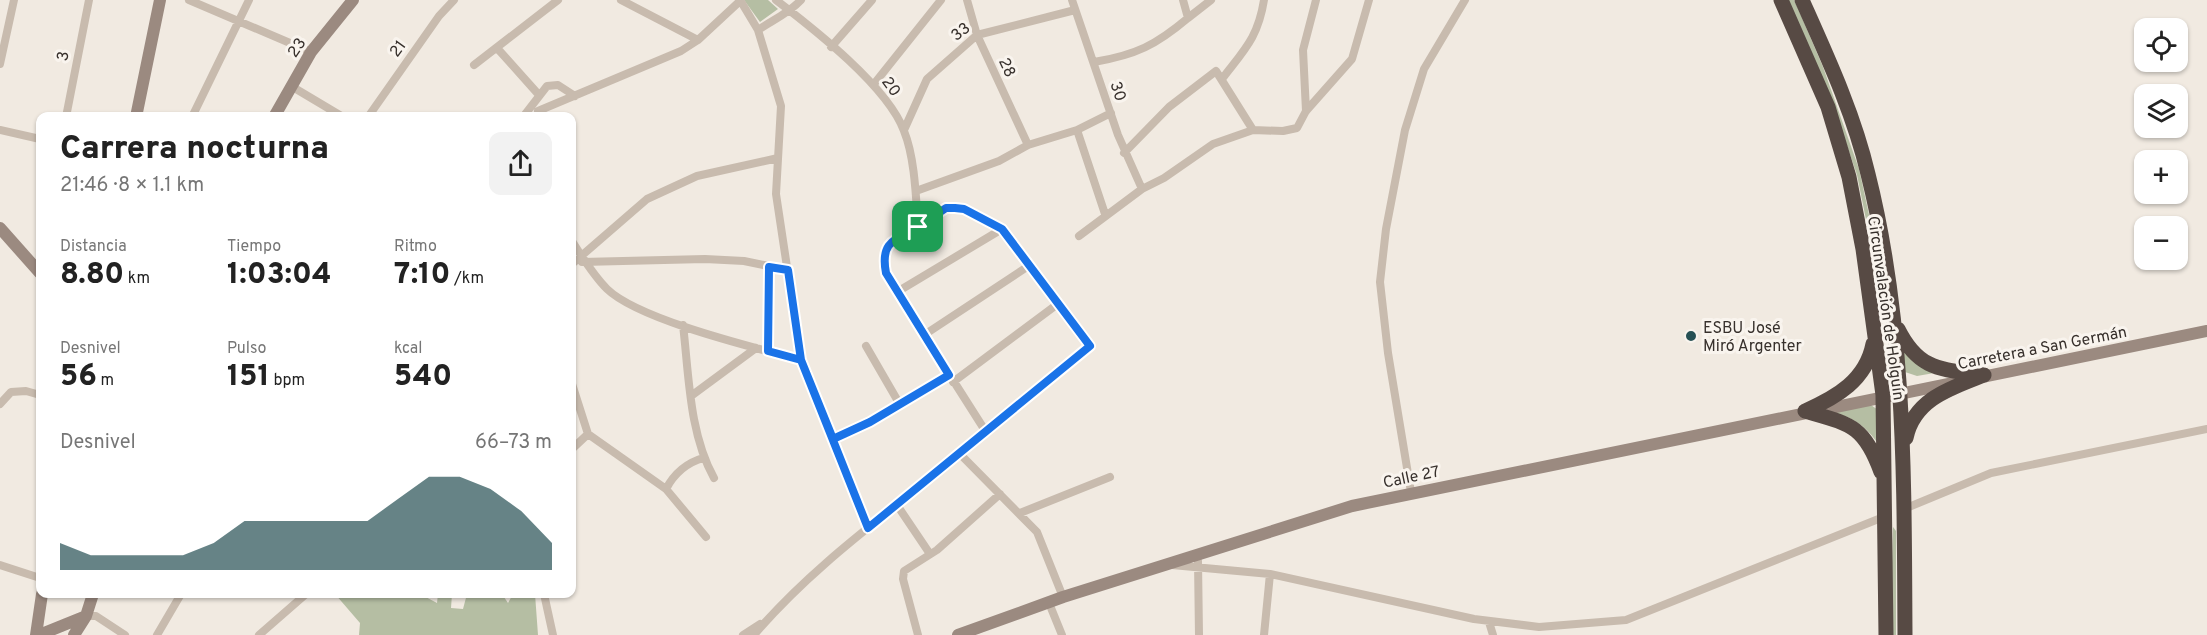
<!DOCTYPE html>
<html lang="es">
<meta charset="utf-8">
<style>
:root{--surface:#fff;--page:#f2f2f2;--text:#222;--muted:#767676;--accent:#265054}
body{margin:0;font-family:Overpass,sans-serif;background:var(--page);color:var(--text);height:100vh;display:flex;flex-direction:column;font-size:22px;white-space:nowrap}
*{box-sizing:border-box;margin:0}
p{font-size:20px;color:var(--muted)}
.icon{flex:none;width:33px;height:33px;fill:none;stroke:currentColor;stroke-width:2;stroke-linecap:round;stroke-linejoin:round}
.map{position:relative;flex:1;overflow:hidden}
.details{position:absolute;left:36px;top:112px;width:540px;height:486px;display:flex;flex-direction:column;background:var(--surface);border-radius:12px;box-shadow:0 2px 4px #0004}
.details>*{flex:none}
.fabs{position:absolute;left:2134px;top:18px;display:grid;gap:12px}
.fabs a{display:grid;place-items:center;width:54px;height:54px;border-radius:12px;background:var(--surface);box-shadow:0 2px 4px #0004;font-size:30px}
.pin{position:absolute;display:grid;place-items:center;width:51px;height:51px;color:#fff;margin:-26px;border-radius:12px;box-shadow:0 3px 9px #0006}
.round{display:grid;place-items:center;flex:none;width:63px;height:63px;border-radius:12px;background:var(--page)}
.summary{display:flex;align-items:center;justify-content:space-between;height:102px;padding:0 24px}
h1{font-size:33px;font-weight:800;line-height:45px}
.figures{display:grid;grid-template-columns:repeat(3,1fr);gap:9px;height:102px;padding:6px 24px}
.figures div{display:grid;align-content:center}
.figures b{font-size:30px;font-weight:800}
.figures small{font-size:16px;font-weight:400}
.figures p{font-size:16px}
.chart{height:168px;padding:12px 24px}
.chart p{display:flex;justify-content:space-between}
.chart svg{width:100%;height:108px;margin-top:6px;fill:var(--accent);opacity:.7}
.map>svg:first-child{display:block}
</style>
<div class="map">
<svg width="2207" height="635" viewBox="0 0 2207 635">
<rect width="100%" height="100%" fill="#f1eae1"/>
<path fill="#b5bea3" d="M744,0H768L778,9L760,22Z
M1788,0H1794L1800,13L1823,67L1859,169L1882,274H1877L1857,175L1831,99Z
M1900,336L1940,372L1917,376L1902,371Z
M1868,403L1881,412L1880,446C1865,425 1852,415 1826,412Z
M1893,527L1896,531V635H1890Z
M335,594H420L437,603L438,594H452L451,608L463,609L467,594H502L508,603L513,594H535L538,635H359L360,623Z"/>
<g fill="none" stroke-linecap="round" stroke-linejoin="round">
<path stroke="#c8bbae" stroke-width="8" d="M189,0L311,52
M621,0L698,40
M740,0L758,30L781,106L776,194L801,360L868,528
M776,0C814,29 888,87 904,131C915,158 916,198 918,227
M967,0L977,35L1028,145
M1072,0L1118,135L1142,189
M1188,18L1211,0
M758,30C773,20 789,13 801,0
M831,47L872,0
M497,48L539,95
M1094,62C1136,55 1156,45 1188,18L1183,0
M0,64L14,0
M474,65L558,0
M1222,79C1244,50 1258,38 1264,0
M874,84L941,0
M291,86L343,117
M538,111L681,51L698,40L740,1
M1306,111L1303,50L1316,0
M66,117L89,0
M192,117L249,0
M368,117L439,16L454,0
M523,117L547,86L558,85L575,96
M0,130L40,139
M904,130L927,79L977,35L1075,10
M1077,130L1105,214
M1124,153L1169,107L1216,71L1253,130
M916,191L999,161L1028,145L1077,130L1111,113
M1079,236L1142,189L1164,178L1213,144L1253,130L1283,131L1297,128L1306,111L1352,59L1369,0
M572,241C582,257 593,275 607,289C639,320 756,348 801,360
M582,262L705,259L744,261L788,270
M572,264L647,199L697,176L778,158
M897,292L1002,229
M683,325C689,375 689,433 714,478
M924,335L1030,265
M866,346L899,403
M768,351L769,267
M953,382L1059,303
M572,384L588,434L666,489L706,537
M691,396L756,348
M0,404L11,392L26,391L40,395
M833,439L870,421L949,375
M572,449L588,434
M960,454L1037,532L1063,597
M666,489C674,474 686,463 703,458
M1411,492L1388,353L1380,282L1386,229L1405,130L1424,69L1465,0
M897,505L930,554
M1904,509L1991,473L2207,429
M1020,513L1110,477
M1198,561L1199,635
M0,565L40,578
M1172,565L1270,574L1474,619L1539,627L1626,620L1886,516
M544,594L553,635
M1049,603L1062,635
M86,616H96L125,635
M1489,622L1493,635
M157,635L181,594
M259,635L306,594
M743,635L760,624
M754,635C803,577 865,530 924,483C980,438 1035,391 1090,346L1002,229L964,209L946,208L892,240L883,258L887,273L897,292L986,432
M918,635L903,579L904,571L937,550L1000,494
M1264,635L1270,574"/>
<path stroke="#9b8a80" stroke-width="12" d="M136,117L160,0
M274,117L311,52L353,0
M0,228L40,273
M36,635L42,594
M39,635L86,616
M74,635L86,616L93,594
M958,635L1063,597L1352,506L2207,331"/>
<path stroke="#574a44" stroke-width="15" d="M1781,0L1828,107L1849,177L1863,249L1883,395L1886,635
M1802,0C1827,56 1854,114 1868,174C1906,325 1904,481 1905,635
M1898,329C1919,371 1941,369 1984,375
M1805,411C1850,424 1864,425 1881,472
M1805,411C1837,397 1866,380 1873,344
M1906,438C1914,399 1951,388 1984,375"/>
</g>
<g fill="none" stroke-linecap="round" stroke-linejoin="round">
<defs>
<path id="route" d="M918,227C894,240 880,242 886,273L949,375L870,422L833,439L801,360L788,270L769,267L768,351L801,360L868,528L1090,346L1002,229L964,209L955,208H946L918,227"/>
</defs>
<use href="#route" stroke="#fff" stroke-width="12"/>
<use href="#route" stroke="#1a73e8" stroke-width="8"/>
</g>
<circle fill="#265054" stroke="#f9f4ee" stroke-width="2" cx="1691" cy="336" r="6"/>
<g text-anchor="middle" stroke-width="6" stroke-linejoin="round" paint-order="stroke">
<g font-size="16" fill="#37302c" stroke="#f9f4ee">
<text transform="translate(960 31) rotate(-37)" y="6">33</text>
<text transform="translate(296 47) rotate(-56)" y="6">23</text>
<text transform="translate(397 48) rotate(-54)" y="6">21</text>
<text transform="translate(62 56) rotate(-79)" y="6">3</text>
<text transform="translate(1008 67) rotate(65)" y="6">28</text>
<text transform="translate(892 86) rotate(54)" y="6">20</text>
<text transform="translate(1119 91) rotate(72)" y="6">30</text>
<text transform="translate(1887 308) rotate(82)" y="6">Circunvalación de Holguín</text>
<text transform="translate(2042 347) rotate(-11)" y="6">Carretera a San Germán</text>
<text transform="translate(1411 476) rotate(-12)" y="6">Calle 27</text>
</g>
<g font-size="16" fill="#37302c" stroke="#f9f4ee" text-anchor="start">
<text x="1703" y="333">ESBU José<tspan x="1703" dy="18">Miró Argenter</tspan></text>
</g>
</g>
</svg>
<div class="fabs">
<a><svg class="icon" aria-label="locate" viewBox="0 0 24 24"><circle cx="12" cy="12" r="6"/><path d="M12 2v4M12 18v4M2 12h4M18 12h4"/></svg></a>
<a><svg class="icon" aria-label="layers" viewBox="0 0 24 24"><path d="M12 4l9 5-9 5-9-5zM3 14l9 5 9-5"/></svg></a>
<a>+</a>
<a>−</a>
</div>
<div class="pin" style="left:918px;top:227px;background:#1e9e55"><svg class="icon" aria-label="arrive" viewBox="0 0 24 24"><path d="M6 21V4h12l-3 4 3 4H6"/></svg></div>
<section class="details">
<div class="summary"><div><h1>Carrera nocturna</h1><p>21:46 · 8 × 1.1 km</p></div><a class="round"><svg class="icon" aria-label="share" viewBox="0 0 24 24"><path d="M12 15V3M7 8l5-5 5 5M5 13v7h14v-7"/></svg></a></div>
<div class="figures">
<div><p>Distancia</p><b>8.80<small> km</small></b></div>
<div><p>Tiempo</p><b>1:03:04</b></div>
<div><p>Ritmo</p><b>7:10<small> /km</small></b></div>
</div>
<div class="figures">
<div><p>Desnivel</p><b>56<small> m</small></b></div>
<div><p>Pulso</p><b>151<small> bpm</small></b></div>
<div><p>kcal</p><b>540</b></div>
</div>
<div class="chart"><p><span>Desnivel</span>66–73 m</p>
<svg viewBox="0 0 160 44" preserveAspectRatio="none"><path d="M0 44V33L10 38L20 38L30 38L40 38L50 33L60 24L70 24L80 24L90 24L100 24L110 15L120 6L130 6L140 11L150 20L160 33V44z"/></svg>
</div>
</section>
</div>
